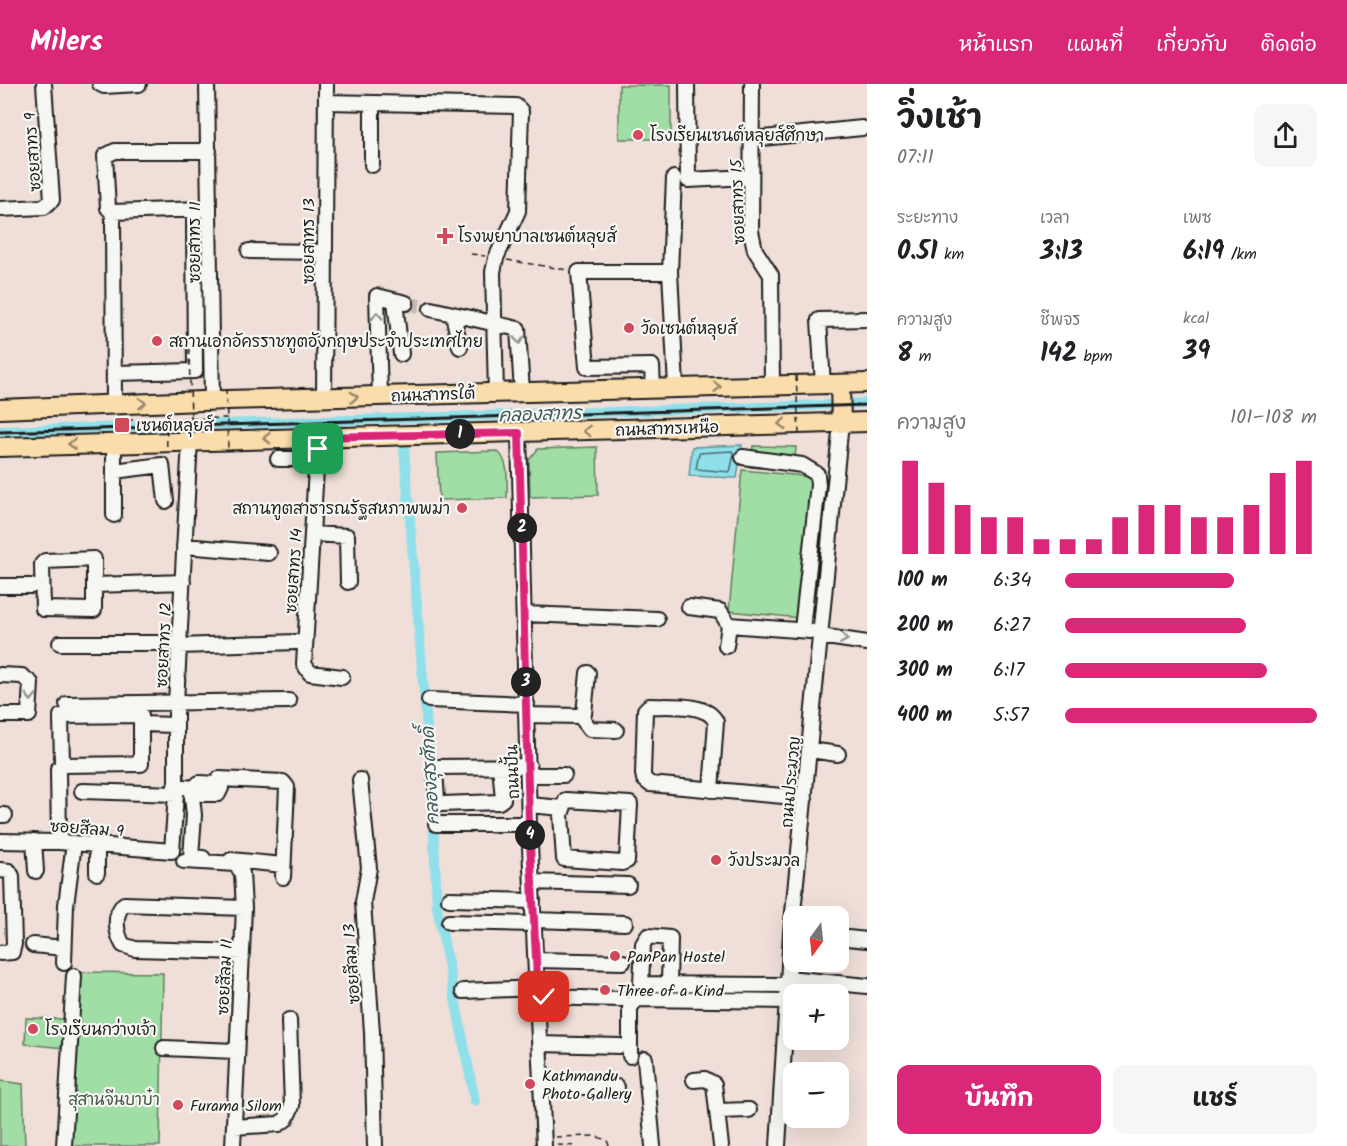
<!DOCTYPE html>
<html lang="th">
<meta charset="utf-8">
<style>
:root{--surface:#fff;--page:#f6f6f6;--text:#202124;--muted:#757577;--accent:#db2777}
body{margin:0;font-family:Kalam,"Playpen Sans Thai",sans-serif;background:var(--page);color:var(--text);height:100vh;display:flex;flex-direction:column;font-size:22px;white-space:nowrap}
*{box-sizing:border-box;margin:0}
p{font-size:20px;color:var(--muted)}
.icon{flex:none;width:33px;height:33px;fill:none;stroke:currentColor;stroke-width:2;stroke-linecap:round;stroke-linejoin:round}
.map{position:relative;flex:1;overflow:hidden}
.side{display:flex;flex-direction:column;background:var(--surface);width:480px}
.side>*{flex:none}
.needle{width:39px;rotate:195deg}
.tools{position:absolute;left:783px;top:822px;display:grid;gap:12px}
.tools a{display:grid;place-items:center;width:66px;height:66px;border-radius:12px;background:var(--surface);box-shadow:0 6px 24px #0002;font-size:30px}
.pin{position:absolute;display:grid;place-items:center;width:51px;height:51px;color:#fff;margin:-26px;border-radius:12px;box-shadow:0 3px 9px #0006}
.km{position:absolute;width:30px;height:30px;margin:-15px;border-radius:50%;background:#222;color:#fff;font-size:16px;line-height:30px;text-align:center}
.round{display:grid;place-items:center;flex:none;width:63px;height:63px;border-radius:12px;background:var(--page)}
.summary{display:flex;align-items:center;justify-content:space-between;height:102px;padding:0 30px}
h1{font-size:33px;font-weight:700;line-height:45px}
.figures{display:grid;grid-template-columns:repeat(3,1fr);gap:9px;height:102px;padding:6px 30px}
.figures div{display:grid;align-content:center}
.figures b{font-size:26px;font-weight:700}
.figures small{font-size:16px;font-weight:400}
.figures p{font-size:16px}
.chart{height:168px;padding:12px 30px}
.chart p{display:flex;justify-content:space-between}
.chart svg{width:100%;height:108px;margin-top:6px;stroke:var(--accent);stroke-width:6}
.button{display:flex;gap:12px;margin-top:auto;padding:12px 30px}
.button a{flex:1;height:69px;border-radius:12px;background:var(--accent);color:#fff;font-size:24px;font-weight:700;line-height:69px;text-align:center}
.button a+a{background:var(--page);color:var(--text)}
ul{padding:0 30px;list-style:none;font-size:20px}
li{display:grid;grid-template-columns:96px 72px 1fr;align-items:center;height:45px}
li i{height:15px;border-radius:8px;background:var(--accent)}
header{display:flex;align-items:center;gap:36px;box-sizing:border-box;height:84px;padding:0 30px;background:var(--accent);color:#fff}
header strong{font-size:28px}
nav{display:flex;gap:33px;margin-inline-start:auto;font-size:21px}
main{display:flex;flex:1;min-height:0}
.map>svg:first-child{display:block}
</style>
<header>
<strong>Milers</strong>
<nav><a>หน้าแรก</a><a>แผนที่</a><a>เกี่ยวกับ</a><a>ติดต่อ</a></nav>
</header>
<main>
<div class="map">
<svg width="867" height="1062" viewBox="0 0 867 1062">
<rect width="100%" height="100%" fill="#f0dfd8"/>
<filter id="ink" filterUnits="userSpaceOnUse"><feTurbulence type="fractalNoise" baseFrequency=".0167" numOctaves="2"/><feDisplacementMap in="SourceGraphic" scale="12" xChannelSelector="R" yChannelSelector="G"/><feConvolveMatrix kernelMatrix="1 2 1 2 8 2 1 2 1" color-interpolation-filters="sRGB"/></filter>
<g filter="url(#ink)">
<path fill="#a1dea5" stroke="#5e7d60" stroke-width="1.5" d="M619,1H671V55H619Z
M753,362L796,363L794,386L750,383Z
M597,363L598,411L530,413L529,376L538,365Z
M497,367C510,377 507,399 507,414L439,416L437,369Z
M742,386L813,393L799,534L729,527Z
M77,888L163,889L160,1062H66Z
M26,934L66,935L64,964L25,960Z
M0,997L23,1000L25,1062H0Z"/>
<path fill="#8fe0ea" stroke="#619298" stroke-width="1.5" d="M742,361L737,394L689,392L692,363Z"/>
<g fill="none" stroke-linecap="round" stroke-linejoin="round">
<path stroke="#4a6a6e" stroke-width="1.5" d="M732,367L734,370L730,388L696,385L699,369Z"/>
<path stroke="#8fe0ea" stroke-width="10" d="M839,320L867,319
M0,347L828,321
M404,364L431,693
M432,708L437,823L475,1017"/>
<path stroke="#c6b8b2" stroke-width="14" stroke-dasharray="14 7" stroke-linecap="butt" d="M406,219L431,225"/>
<defs>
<path id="minor" d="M100,0L104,2L139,0
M207,0L212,317
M687,0L688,96L750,93
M752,0L751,147L755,166L771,191L772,302
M326,18L516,22L521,27L518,127L496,174L493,188L496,309
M752,55L862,44
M372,81V20
M674,94L670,188L676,303
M0,125L44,123L52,116L44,0
M112,128L203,125
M249,167L325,168
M395,217L401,270
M431,225L518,245L522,308
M453,230L460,263
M114,289L195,287L194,131
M823,301L819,236L867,235
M653,304L652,282L587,283L579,188H670
M380,312L377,212L406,219
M324,314L326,0
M114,320L113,135L112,128L108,124L105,72L115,67H209
M519,349L529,740L544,1062
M318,353L304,580L310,589L342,593
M743,373L802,381L817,390L818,401L802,545
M278,375H303L306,353
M114,387L162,381L166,417
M114,431V359
M312,450L347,452L348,498
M184,462L269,469
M94,475V526L43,525L42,480L45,477Z
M95,501L183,498
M0,502H31
M689,523L720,527L729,541L810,547
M524,530L657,535
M820,552L867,559
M60,559H179
M179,562L296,558
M726,562L729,541
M0,591L22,592L31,599L29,631H0
M429,616L527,620
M67,620L289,617
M526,631L580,632L584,630L588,589
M580,632L590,645L616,646
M141,640V631L61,632L62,681L141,680V640L176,641
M810,666L838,670
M500,682L503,715L499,718L441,720L437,716L435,686L437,683L529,682
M58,685L59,758
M529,691H564
M360,696L369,784L363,818L372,948L375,1062
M175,702L194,704L199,699L218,700L219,695L283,698L287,703L283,793
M191,704L194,731L191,773L203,774
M194,704L202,710H218L221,704L218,700
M711,706L716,638C707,618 669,623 649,622L645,626L643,690L644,695L650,700L805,714
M82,707L176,710
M566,716L630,720L627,777L622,779L564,775L561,731Z
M529,721L562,724
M0,731H5
M436,740H529
M0,757L59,758L172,767L176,710V619L190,356
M34,757L36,787
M231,776L283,781
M184,777L236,780L242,789L244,824L233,1062
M0,786L9,787L12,792L14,860L12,868L0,869
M97,789V762
M532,798L628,801
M449,815L533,817
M534,836L625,839
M449,838L534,840
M838,853L867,856
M33,861L64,864
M242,868L135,865L123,861C116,848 113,831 124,820L244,824
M536,876L623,878
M64,879L66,821L74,759
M788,894L867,902
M669,901L670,854L648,852L643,860L641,899L645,900L781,901H787
M463,907L537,904
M538,913L621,915
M540,960L620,962
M164,964L235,967
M630,972V924L636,915L787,917
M645,975L653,1062
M694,996L705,995L714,1000L721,1062
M542,1003H617
M718,1027L749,1026
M234,1043L279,1040L286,1035L292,1022L289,936
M64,1062L74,892
M778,1062L791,849L841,338"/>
<path id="major" d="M840,300L841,338
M0,325L227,316L867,299
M0,363L867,338"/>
</defs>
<use href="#minor" stroke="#1c1c1c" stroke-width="18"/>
<use href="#major" stroke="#1c1c1c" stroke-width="22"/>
<path stroke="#1c1c1c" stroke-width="1.5" stroke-dasharray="6 4.5" stroke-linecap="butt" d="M471,170L485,172
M507,176L568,186
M127,336L227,334
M556,1053L595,1052L607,1056L609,1062
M557,1061L576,1062"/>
<use href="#minor" stroke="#f6f6f2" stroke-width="14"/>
<use href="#major" stroke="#fbddab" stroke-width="18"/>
<path stroke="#1c1c1c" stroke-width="3" d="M0,348L867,321"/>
<path stroke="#1c1c1c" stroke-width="1.5" stroke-dasharray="6 4.5" stroke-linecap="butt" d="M189,265L191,335
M796,292L799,350
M226,305L228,364
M166,335L167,366"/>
</g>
<defs><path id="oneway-chevron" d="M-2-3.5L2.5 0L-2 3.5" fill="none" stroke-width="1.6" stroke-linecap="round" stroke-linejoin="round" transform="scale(1.5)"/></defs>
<g stroke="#949492">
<use href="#oneway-chevron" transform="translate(377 232) rotate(-92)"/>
<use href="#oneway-chevron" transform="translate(519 256) rotate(87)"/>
<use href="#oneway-chevron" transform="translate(844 555) rotate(9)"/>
<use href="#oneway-chevron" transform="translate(31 613) rotate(92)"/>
</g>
<g stroke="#97866b">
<use href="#oneway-chevron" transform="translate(717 303) rotate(-1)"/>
<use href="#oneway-chevron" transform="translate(354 313) rotate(-2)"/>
<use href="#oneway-chevron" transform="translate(142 319) rotate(-2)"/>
<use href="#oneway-chevron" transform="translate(782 340) rotate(178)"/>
<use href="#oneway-chevron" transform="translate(587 347) rotate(178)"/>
<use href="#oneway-chevron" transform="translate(267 354) rotate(179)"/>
<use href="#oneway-chevron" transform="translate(72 360) rotate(178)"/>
</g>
</g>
<g fill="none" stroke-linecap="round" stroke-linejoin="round" filter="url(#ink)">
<defs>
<path id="route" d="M318,365V353L519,349L529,740L538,913H544"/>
</defs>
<use href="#route" stroke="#fff" stroke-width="12"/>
<use href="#route" stroke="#db2777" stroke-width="8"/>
</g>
<g fill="#d1495b" stroke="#f6f6f2" stroke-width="2">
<circle cx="638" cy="51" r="6"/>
<path d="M442 143h6v6h6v6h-6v6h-6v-6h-6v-6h6z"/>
<circle cx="629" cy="244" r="6"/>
<circle cx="157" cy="257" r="6"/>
<rect x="114" y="333" width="16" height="16" rx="3"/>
<circle cx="462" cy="424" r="6"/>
<circle cx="716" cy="776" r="6"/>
<circle cx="615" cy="872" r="6"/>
<circle cx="605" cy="906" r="6"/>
<circle cx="33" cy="945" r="6"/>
<circle cx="530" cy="1000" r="6"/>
<circle cx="178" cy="1021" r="6"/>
</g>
<g text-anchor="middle" stroke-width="4.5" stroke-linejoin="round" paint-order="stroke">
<g font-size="16" fill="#1c1c1c" stroke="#f6f6f2" text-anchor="start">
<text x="650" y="57">โรงเรียนเซนต์หลุยส์ศึกษา</text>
<text x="458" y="158">โรงพยาบาลเซนต์หลุยส์</text>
<text x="641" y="250">วัดเซนต์หลุยส์</text>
<text x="169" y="263">สถานเอกอัครราชทูตอังกฤษประจำประเทศไทย</text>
<text x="136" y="347">เซนต์หลุยส์</text>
<text x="450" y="430" text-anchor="end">สถานทูตสาธารณรัฐสหภาพพม่า</text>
<text x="728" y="782">วังประมวล</text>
<text x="627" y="878">PanPan Hostel</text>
<text x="617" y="912">Three of a Kind</text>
<text x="45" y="951">โรงเรียนกว่างเจ้า</text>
<text x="542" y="997">Kathmandu<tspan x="542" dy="18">Photo Gallery</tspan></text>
<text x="190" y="1027">Furama Silom</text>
</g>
<g font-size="16" fill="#1c1c1c" stroke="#f6f6f2">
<text transform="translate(32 68) rotate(-94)" y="6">ซอยสาทร 9</text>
<text transform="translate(737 118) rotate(-92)" y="6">ซอยสาทร 15</text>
<text transform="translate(308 157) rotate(-90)" y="6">ซอยสาทร 13</text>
<text transform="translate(194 158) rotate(-90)" y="6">ซอยสาทร 11</text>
<text transform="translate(433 310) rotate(-2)" y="6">ถนนสาทรใต้</text>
<text transform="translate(667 344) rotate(-2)" y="6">ถนนสาทรเหนือ</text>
<text transform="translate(293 487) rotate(-86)" y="6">ซอยสาทร 14</text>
<text transform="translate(163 561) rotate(-87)" y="6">ซอยสาทร 12</text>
<text transform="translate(512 688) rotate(-92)" y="6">ถนนปั้น</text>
<text transform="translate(790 698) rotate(-85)" y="6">ถนนประมวญ</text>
<text transform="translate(87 744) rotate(4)" y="6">ซอยสีลม 9</text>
<text transform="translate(351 880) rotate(-94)" y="6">ซอยสีลม 13</text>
<text transform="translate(224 893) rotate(-87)" y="6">ซอยสีลม 11</text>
</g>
<g font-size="16" fill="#445645" stroke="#f6f6f2">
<text x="114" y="1021">สุสานจีนบาบ๋า</text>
</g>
<g font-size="18" font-style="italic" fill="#3e575a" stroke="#f6f6f2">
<text transform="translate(540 330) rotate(-2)" y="6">คลองสาทร</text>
<text transform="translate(430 692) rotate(-93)" y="6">คลองสุรศักดิ์</text>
</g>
</g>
</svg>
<div class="tools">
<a><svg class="needle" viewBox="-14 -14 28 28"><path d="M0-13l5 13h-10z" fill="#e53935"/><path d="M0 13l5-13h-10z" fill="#757577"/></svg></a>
<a>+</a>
<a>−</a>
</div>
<div class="pin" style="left:318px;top:365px;background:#1e9e55"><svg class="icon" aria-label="arrive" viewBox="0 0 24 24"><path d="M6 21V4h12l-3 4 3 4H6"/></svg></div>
<div class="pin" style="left:544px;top:913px;background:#d93025"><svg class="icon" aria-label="check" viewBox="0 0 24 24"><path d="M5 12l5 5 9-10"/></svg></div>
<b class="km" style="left:460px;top:350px">1</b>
<b class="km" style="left:522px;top:444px">2</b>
<b class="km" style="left:526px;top:598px">3</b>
<b class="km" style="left:530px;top:751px">4</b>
</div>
<section class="side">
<div class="summary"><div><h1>วิ่งเช้า</h1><p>07:11</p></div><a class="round"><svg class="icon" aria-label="share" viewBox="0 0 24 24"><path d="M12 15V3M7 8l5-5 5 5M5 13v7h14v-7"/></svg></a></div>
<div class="figures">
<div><p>ระยะทาง</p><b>0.51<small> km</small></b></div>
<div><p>เวลา</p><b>3:13</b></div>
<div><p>เพซ</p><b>6:19<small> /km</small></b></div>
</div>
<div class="figures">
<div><p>ความสูง</p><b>8<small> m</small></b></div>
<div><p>ชีพจร</p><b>142<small> bpm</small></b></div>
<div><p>kcal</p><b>39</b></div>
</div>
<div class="chart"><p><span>ความสูง</span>101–108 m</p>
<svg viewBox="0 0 160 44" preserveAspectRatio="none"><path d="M5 44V6M15 44V15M25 44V24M35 44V29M45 44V29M55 44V38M65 44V38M75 44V38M85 44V29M95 44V24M105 44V24M115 44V29M125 44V29M135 44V24M145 44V11M155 44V6"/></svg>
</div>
<ul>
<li><b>100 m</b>6:34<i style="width:67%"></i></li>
<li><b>200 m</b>6:27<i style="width:72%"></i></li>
<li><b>300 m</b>6:17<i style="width:80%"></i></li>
<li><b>400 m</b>5:57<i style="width:100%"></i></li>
</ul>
<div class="button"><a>บันทึก</a><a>แชร์</a></div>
</section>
</main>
